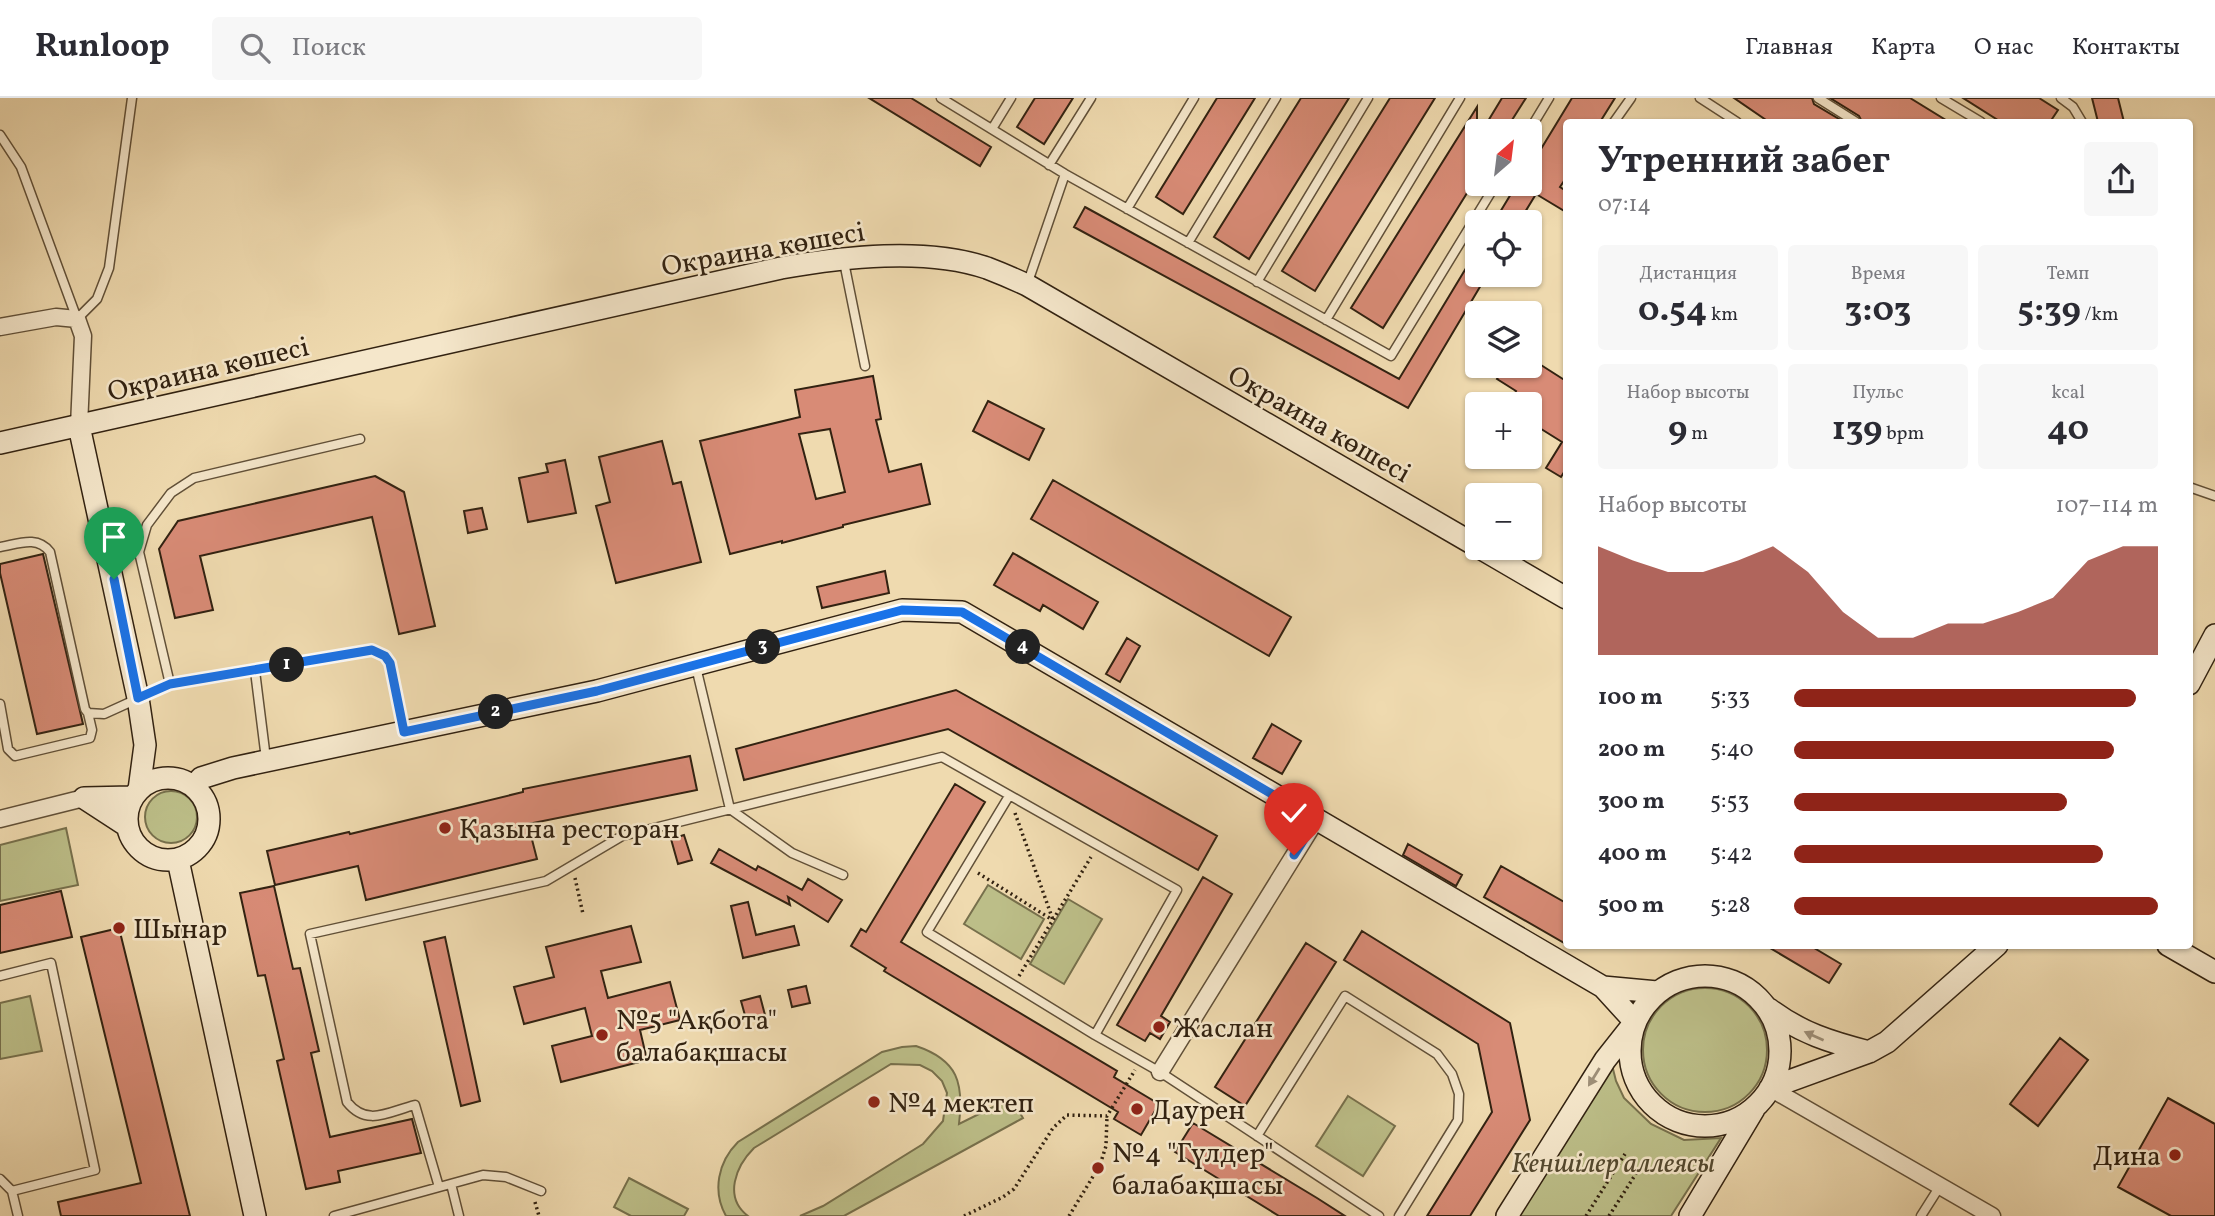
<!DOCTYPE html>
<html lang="ru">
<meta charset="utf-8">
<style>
:root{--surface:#fff;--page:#f7f7f7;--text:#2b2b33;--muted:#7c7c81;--line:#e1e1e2;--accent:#8f2418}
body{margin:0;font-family:Vollkorn,serif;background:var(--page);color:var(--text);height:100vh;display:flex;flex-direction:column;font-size:26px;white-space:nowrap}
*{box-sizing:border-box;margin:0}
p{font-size:23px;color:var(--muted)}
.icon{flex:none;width:38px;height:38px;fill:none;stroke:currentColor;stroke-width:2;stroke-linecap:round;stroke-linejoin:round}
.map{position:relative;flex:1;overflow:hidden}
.details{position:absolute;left:1563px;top:21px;width:630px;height:830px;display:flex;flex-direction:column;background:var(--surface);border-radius:7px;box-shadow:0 2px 5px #0004}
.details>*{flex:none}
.needle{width:46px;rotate:28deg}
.tools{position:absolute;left:1465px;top:21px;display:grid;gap:14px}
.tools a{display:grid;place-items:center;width:77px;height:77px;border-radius:7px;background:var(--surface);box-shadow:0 2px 5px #0004;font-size:35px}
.pin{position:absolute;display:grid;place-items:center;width:60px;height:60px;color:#fff;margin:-72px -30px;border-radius:50% 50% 50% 0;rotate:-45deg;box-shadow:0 0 7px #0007}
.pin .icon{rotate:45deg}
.km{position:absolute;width:35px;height:35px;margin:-18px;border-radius:50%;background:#222;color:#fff;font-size:19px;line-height:35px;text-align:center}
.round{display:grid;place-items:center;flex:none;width:74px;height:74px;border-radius:7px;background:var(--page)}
.head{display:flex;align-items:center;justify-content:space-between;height:119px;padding:0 35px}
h1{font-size:38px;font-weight:700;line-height:52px}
.metrics{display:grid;grid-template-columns:repeat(3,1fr);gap:10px;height:119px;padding:7px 35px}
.metrics div{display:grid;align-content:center;border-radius:7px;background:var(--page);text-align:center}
.metrics b{font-size:35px;font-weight:700}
.metrics small{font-size:19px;font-weight:400}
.metrics p{font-size:19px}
.chart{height:196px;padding:14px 35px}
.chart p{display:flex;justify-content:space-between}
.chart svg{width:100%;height:126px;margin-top:7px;fill:var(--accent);opacity:.7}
ul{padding:0 35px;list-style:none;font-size:23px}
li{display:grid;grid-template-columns:112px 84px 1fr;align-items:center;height:52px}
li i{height:18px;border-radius:9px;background:var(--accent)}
header{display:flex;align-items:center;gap:42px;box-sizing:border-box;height:98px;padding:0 35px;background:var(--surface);border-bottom:2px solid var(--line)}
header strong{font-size:33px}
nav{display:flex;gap:38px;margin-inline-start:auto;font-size:24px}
.search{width:490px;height:63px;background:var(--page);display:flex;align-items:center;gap:18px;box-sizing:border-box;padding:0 24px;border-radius:7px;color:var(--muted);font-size:26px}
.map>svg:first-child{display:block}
</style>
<header>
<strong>Runloop</strong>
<div class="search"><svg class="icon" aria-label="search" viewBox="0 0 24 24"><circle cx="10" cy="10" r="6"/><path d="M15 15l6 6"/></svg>Поиск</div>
<nav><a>Главная</a><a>Карта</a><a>О нас</a><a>Контакты</a></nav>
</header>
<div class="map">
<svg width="2215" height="1118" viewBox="0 0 2215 1118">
<rect width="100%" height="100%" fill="#efdaaf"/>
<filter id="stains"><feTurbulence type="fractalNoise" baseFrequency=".00286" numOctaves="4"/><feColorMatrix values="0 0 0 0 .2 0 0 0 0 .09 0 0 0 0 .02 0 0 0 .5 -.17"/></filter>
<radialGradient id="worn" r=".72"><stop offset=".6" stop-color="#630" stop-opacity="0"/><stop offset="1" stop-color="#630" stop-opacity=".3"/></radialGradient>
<path fill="#bcbe88" stroke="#77704c" stroke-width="2" d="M145 719a26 26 0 1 1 52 0a26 26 0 1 1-52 0Z
M66,730L78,787L0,803V747Z
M988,787L1044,821L1021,861L964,826Z
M1068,801L1102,821L1064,886L1030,866Z
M1643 952a62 62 0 1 1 124 0a62 62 0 1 1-124 0Z
M30,898L42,953L0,961V905Z
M916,948C958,962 964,985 959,1026L1011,1000L1023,1020L844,1118H800L823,1108L923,1046L943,1023L947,995L942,983L932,973L920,967L891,966L754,1050C736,1068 723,1099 748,1118H726C712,1093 718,1064 738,1044L882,954L902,949Z
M1612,967L1616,983L1624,1000L1651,1026L1684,1042L1721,1040L1671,1118H1517Z
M1348,998L1395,1028L1363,1078L1316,1048Z
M629,1080L688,1111L684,1118H631L614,1109Z"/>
<path fill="#d88b76" stroke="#322211" stroke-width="2" fill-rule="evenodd" d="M869,0H911L991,49L980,68Z
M1035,0H1073L1044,46L1017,29Z
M1217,0H1255L1183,116L1156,99Z
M1301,0H1349L1249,161L1214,139Z
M1390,0H1435L1315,193L1282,173Z
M1502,0H1526L1505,33H1482Z
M1572,0H1615L1600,24H1566V80L1560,89L1566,93V114L1536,96L1519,124H1494L1517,86H1530V69Z
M1734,0H1812L1814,6L1844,24H1769Z
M1830,0H1910L1949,24H1862L1859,18Z
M1963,0H2039L2058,12L2050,24H2001Z
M2092,0H2118L2124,24H2098Z
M1477,9V79L1383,230L1351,210Z
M1085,109L1399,281L1477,152V177H1487L1408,310L1074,129Z
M1530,260L1566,283V371L1561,379L1546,370L1562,344L1530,324V306H1508L1516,293L1497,281L1505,268H1530Z
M873,278L881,321L876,322L889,374L921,366L930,406L843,427V429L782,445V443L730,456L700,343L800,319L795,292ZM830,331L845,394L816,401L799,336Z
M988,303L1044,331L1029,362L973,333Z
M662,343L673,386L681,384L701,464L616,485L596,408L610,404L599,359Z
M565,362L576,415L528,424L519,380L548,374L546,366Z
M375,378L404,394L435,528L399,536L372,419L200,458L213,512L175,520L159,451L178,423Z
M1053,382L1291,519L1269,558L1031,421Z
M482,410L487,431L468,435L464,413Z
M1013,455L1098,504L1083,531L1043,507L1040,513L994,487Z
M43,456L83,626L37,636L0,475V466Z
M885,473L889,495L822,510L817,489Z
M1127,540L1140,548L1120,584L1106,576Z
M956,592L1217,738L1198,772L948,631L744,682L736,651Z
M1272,626L1301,643L1282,676L1253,660Z
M690,658L697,692L528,726L537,761L366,802L358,768L275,787L267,753L349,734L350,736L523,694V691Z
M955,686L985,704L901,844L1117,973L1114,979L1159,1006L1141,1037L1114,1021L1118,1014L884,873L886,870L851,848L861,831L866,834Z
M684,737L692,762L678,766L671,741Z
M1408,746L1462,777L1456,788L1403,757Z
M719,751L756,772L758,768L802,792L808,781L842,802L828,824L788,799L790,807L711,765Z
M1501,768L1566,805V846L1484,799Z
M1203,779L1232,796L1161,918L1170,924L1160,941L1150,935L1145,943L1117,927Z
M274,788L293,871L300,870L319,953L311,955L330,1039L412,1021L421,1055L338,1073L340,1084L306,1091L277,963L284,961L265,877L258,878L240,795Z
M61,793L72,839L0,855V807Z
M748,804L756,837L794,828L799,847L743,860L731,808Z
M631,828L641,864L601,873L608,900L670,884L680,922L640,932L647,962L561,984L552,948L592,938L585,910L524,926L514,889L554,879L546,849Z
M119,830L182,1086L190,1118H61L58,1104L141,1085L81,839Z
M1362,833L1510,925L1530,1022L1470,1118H1427L1492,1014L1478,946L1344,862Z
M445,839L480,1003L461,1008L424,844Z
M1306,845L1336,864L1245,1008L1215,989Z
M1765,847H1809L1841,866L1829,885Z
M806,888L810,905L792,909L788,892Z
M760,898L765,917L746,921L741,903Z
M2060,940L2088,962L2038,1028L2010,1006Z
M2168,1000L2215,1026V1118H2171L2118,1089Z
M1193,1025L1317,1100L1345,1118H1279L1175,1054Z"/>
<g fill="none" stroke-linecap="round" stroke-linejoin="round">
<defs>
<path id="lane" d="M941,0L1065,76L1391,258L1496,86
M1700,0L1737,24
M1818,0L1856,24
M1941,0L1981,24
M2061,0L2073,9L2082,24
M1614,24L1631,0
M992,31L1011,0
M1529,33L1549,0
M0,37L21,69L77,221L97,201L109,170L132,0
M1049,67L1091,0
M1127,111L1194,0
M1188,145L1276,0
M844,164L865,268
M1028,184L1065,76
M1257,184L1368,0
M1326,222L1460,0
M2189,389L2215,398
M0,449C18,446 37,437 50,454L85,611L88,615L104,616L170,586L372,552L385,558L390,565L404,633
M696,569L730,711L792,755L843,777
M255,573L266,661
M170,586L139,454L147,427L171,395L194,380L360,341
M0,606L8,651L15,658L90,640L92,632L88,615
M0,878L51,865L95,1072L12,1093
M1095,937L1160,974L1379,1118
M1257,1038L1345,898L1437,956L1452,976L1459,996L1458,1022L1399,1118
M0,1081L12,1093L18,1118
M451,1086L459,1118
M439,1089L415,1007C388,1014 367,1029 347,1004L310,836L546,783L622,738L942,659L1177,792L1095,937L927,834L1009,698
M334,1118L483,1077L506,1079L541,1093
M1921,1118L1940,1088"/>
<path id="street" d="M0,229L56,219L77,221L83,238L79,328
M0,721L84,700
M1160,974L1316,722
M1770,990L1992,1118"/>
<path id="secondary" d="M79,328L138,600L145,647L139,692
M0,345L781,170C843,159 925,149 987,170C1000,175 1014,181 1027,187L1477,448
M1480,450L1566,500
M2189,586L2215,537
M127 721a41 41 0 1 1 82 0a41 41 0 1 1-82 0Z
M195,688L201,680L233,670L597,593L902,512L962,514L1603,889L1635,924L1605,962L1507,1118
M127,728L84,700L132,699
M178,762L255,1118
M2168,847L2215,874
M1630 953a75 75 0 1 1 150 0a75 75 0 1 1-150 0Z
M1603,889L1657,894
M1769,911C1801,935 1830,944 1869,954
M1770,990L1869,954L1887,944L1997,847
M1690,1118L1754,1011"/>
</defs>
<use href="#lane" stroke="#615038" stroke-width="11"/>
<use href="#street" stroke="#615038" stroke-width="19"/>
<use href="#secondary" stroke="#322211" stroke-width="24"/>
<path stroke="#322211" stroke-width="3.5" stroke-dasharray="2 3.5" stroke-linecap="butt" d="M1015,715L1053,822
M978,775L1051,821
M575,780L583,816
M1019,878L1091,759
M535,1104L539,1118
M964,1118L1003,1099L1014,1091L1053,1030L1067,1017L1107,1018L1135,972
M1069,1118L1100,1067L1106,1048L1107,1018
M1586,1118L1625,1056
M1609,1118L1644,1063"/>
<use href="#lane" stroke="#f5e7cb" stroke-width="8"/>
<use href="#street" stroke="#f5e7cb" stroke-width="16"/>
<use href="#secondary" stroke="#f5e7cb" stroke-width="21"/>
</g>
<defs><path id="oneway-solid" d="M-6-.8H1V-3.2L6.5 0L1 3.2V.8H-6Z" transform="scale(1.75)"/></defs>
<g fill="#9d8e77">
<use href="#oneway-solid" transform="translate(1814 938) rotate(-156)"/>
<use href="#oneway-solid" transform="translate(1594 979) rotate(122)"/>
</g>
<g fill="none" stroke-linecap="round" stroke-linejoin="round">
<defs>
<path id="route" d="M114,481L138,600L170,586L372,552L385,558L390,565L404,634L597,593L902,512L962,514L1316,722L1294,757"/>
</defs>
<use href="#route" stroke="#fff" stroke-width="14"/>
<use href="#route" stroke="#1a73e8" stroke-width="9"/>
</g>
<g fill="#8f2418" stroke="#f5e7cb" stroke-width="2.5">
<circle cx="445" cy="730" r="7"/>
<circle cx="119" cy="830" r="7"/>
<circle cx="1159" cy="929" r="7"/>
<circle cx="602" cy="937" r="7"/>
<circle cx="874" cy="1004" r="7"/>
<circle cx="1137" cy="1011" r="7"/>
<circle cx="2175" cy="1057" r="7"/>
<circle cx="1098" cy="1070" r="7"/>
</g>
<g text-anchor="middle" stroke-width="5" stroke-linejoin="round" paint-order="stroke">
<g font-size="28" fill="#322211" stroke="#f5e7cb">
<text transform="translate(763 150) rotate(-10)" y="10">Окраина көшесі</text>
<text transform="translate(208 270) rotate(-13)" y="10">Окраина көшесі</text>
<text transform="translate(1320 325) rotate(30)" y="10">Окраина көшесі</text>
</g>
<g font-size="28" fill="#322211" stroke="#f5e7cb" text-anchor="start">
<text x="459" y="740">Қазына ресторан</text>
<text x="133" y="840">Шынар</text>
<text x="616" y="931">№5 "Ақбота"<tspan x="616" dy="32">балабақшасы</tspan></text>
<text x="1173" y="939">Жаслан</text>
<text x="888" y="1014">№4 мектеп</text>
<text x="1151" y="1021">Даурен</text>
<text x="1112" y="1064">№4 "Гүлдер"<tspan x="1112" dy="32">балабақшасы</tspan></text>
<text x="2161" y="1067" text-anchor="end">Дина</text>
</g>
<g font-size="28" font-style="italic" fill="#54492f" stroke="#f5e7cb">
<text x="1613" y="1074">Кеншілер аллеясы</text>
</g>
</g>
<rect width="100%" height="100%" filter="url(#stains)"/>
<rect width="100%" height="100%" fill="url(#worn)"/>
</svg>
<div class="tools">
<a><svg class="needle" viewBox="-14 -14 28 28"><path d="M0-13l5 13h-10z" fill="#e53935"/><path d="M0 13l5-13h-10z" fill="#7c7c81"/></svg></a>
<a><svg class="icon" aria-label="locate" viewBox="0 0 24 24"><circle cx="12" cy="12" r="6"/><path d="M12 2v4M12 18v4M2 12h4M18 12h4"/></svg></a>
<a><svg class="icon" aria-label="layers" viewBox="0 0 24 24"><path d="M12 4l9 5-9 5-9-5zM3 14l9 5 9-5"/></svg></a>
<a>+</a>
<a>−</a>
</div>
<div class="pin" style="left:114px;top:481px;background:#1e9e55"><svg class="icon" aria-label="arrive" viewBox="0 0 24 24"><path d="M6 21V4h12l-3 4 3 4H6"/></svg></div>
<div class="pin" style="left:1294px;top:757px;background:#d93025"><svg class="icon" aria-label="check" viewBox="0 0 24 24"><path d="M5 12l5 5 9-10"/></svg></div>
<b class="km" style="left:287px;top:567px">1</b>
<b class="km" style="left:496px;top:614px">2</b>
<b class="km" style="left:763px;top:549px">3</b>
<b class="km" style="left:1023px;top:549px">4</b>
<section class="details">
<div class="head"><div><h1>Утренний забег</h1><p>07:14</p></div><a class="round"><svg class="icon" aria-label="share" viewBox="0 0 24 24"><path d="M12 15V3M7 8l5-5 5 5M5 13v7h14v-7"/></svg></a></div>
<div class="metrics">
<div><p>Дистанция</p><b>0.54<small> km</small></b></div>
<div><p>Время</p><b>3:03</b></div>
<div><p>Темп</p><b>5:39<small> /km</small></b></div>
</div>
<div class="metrics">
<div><p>Набор высоты</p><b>9<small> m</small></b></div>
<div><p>Пульс</p><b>139<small> bpm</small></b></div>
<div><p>kcal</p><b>40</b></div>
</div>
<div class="chart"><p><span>Набор высоты</span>107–114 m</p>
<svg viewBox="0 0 160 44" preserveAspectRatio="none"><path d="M0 44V6L10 11L20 15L30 15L40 11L50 6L60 15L70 29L80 38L90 38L100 33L110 33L120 29L130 24L140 11L150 6L160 6V44z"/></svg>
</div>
<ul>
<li><b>100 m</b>5:33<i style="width:94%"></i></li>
<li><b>200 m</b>5:40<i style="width:88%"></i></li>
<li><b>300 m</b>5:53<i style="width:75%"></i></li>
<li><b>400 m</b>5:42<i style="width:85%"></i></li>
<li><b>500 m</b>5:28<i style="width:100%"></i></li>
</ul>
</section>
</div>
